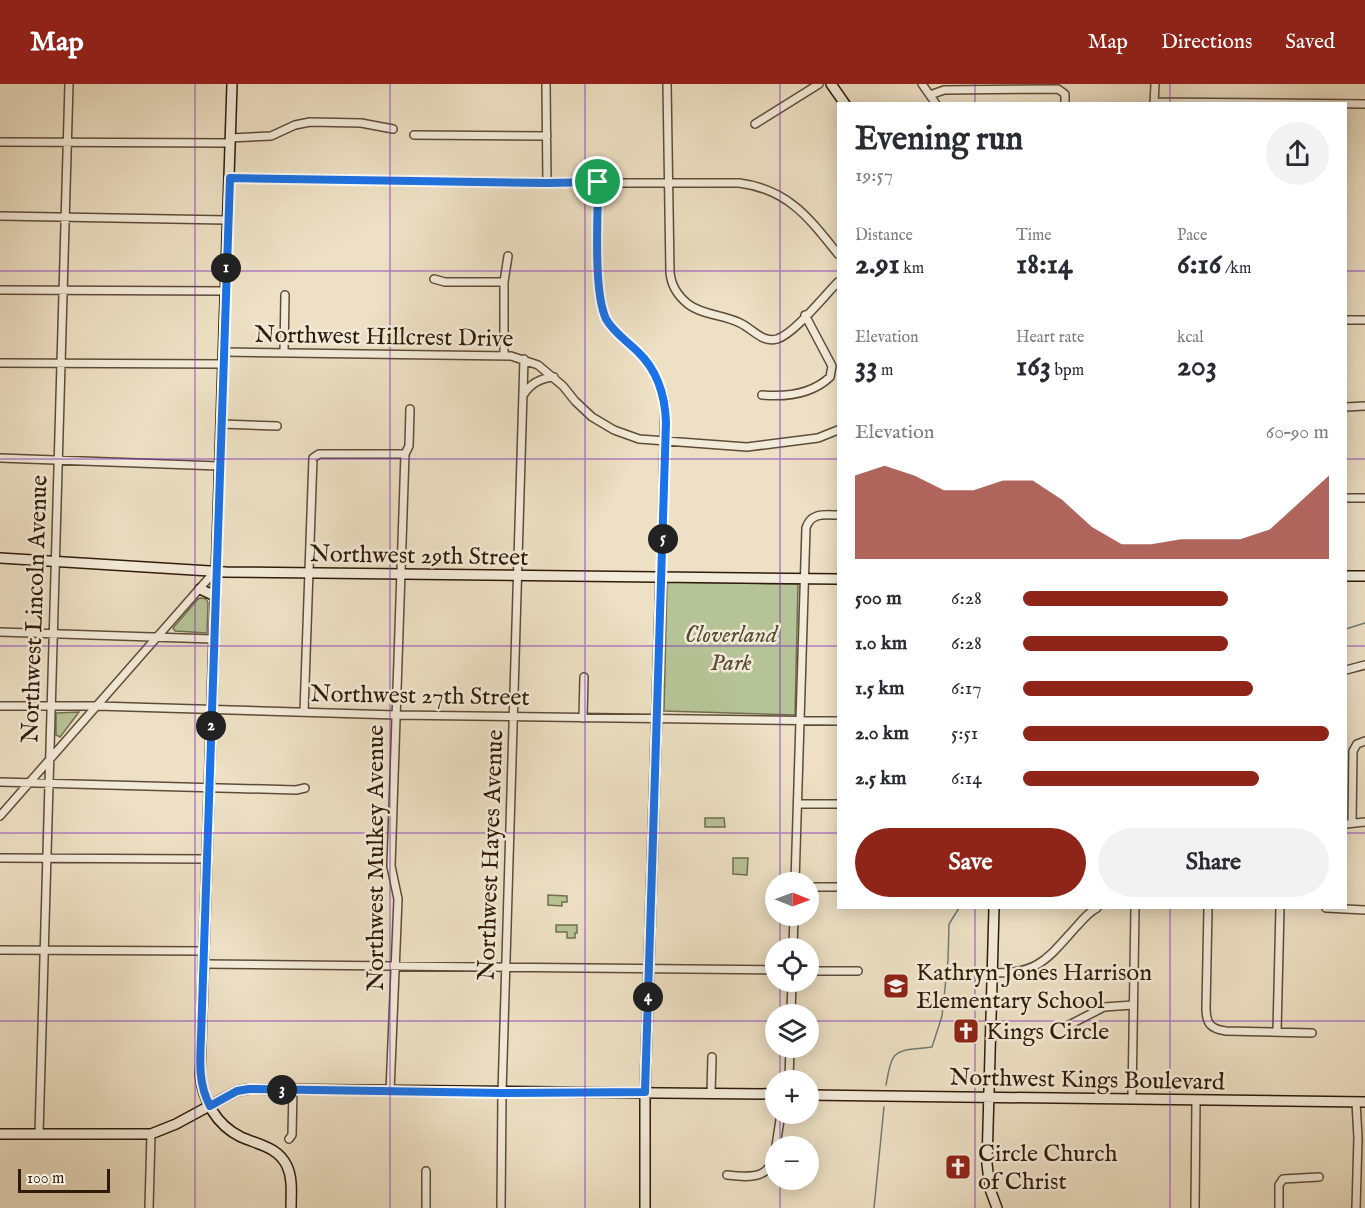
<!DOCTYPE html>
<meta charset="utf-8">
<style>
:root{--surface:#fff;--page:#f2f2f3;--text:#2b2b33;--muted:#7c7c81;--accent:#8f2418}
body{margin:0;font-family:"IM FELL English",serif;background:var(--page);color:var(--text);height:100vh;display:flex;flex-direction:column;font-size:22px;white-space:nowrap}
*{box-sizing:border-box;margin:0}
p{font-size:20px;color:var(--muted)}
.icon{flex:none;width:33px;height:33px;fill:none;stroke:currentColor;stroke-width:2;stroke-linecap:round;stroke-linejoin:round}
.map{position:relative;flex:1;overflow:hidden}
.drawer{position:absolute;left:837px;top:18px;width:510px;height:807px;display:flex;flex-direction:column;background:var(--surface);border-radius:0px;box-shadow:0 3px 15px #0003}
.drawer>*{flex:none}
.needle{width:39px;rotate:91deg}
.buttons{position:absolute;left:765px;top:788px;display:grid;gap:12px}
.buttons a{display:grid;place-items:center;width:54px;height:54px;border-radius:50%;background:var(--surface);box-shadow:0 3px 15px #0003;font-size:30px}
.scale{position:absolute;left:18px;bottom:15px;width:92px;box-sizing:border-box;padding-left:6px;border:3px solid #2f1b09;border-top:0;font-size:16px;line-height:21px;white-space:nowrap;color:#2f1b09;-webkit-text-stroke:4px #f3ebd9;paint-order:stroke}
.pin{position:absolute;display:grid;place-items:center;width:51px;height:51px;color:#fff;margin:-26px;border:3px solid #fff;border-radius:50%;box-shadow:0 2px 6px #0007}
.km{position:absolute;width:30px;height:30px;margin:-15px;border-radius:50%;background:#222;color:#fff;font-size:16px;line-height:30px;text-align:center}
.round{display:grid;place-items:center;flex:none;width:63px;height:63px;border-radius:32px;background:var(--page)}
.overview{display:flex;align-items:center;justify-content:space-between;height:102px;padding:0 18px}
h1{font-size:33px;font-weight:700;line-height:45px}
.metrics{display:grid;grid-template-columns:repeat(3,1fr);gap:9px;height:102px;padding:6px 18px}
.metrics div{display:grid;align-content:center}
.metrics b{font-size:30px;font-weight:700}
.metrics small{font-size:16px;font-weight:400}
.metrics p{font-size:16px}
.chart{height:168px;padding:12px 18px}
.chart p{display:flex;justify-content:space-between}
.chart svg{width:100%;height:108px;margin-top:6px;fill:var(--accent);opacity:.7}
.button{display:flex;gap:12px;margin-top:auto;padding:12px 18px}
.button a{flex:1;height:69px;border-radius:36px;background:var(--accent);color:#fff;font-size:24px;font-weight:700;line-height:69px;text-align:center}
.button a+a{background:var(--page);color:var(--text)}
ul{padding:0 18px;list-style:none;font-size:20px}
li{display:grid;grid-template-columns:96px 72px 1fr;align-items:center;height:45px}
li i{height:15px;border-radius:8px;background:var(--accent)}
header{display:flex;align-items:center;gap:36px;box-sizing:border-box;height:84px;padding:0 30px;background:var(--accent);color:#fff}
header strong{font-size:28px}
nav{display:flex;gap:33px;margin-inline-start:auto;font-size:21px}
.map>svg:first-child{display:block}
</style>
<header>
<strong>Map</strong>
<nav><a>Map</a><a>Directions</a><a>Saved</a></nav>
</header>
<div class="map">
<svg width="1365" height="1124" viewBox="0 0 1365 1124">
<rect width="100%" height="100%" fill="#ede0c4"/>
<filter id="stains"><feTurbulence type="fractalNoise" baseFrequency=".00333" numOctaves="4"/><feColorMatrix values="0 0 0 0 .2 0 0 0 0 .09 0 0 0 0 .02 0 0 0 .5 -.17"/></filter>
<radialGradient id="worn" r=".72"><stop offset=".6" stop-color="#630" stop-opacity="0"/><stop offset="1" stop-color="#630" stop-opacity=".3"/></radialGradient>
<path fill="#b6c396" stroke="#726f50" stroke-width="1.5" d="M667,498L798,500L795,631L664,627Z
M201,514L206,515L208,519L207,549L175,547L173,544L198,515Z
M79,628L60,653L56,651V629Z
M705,734H724L725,743H705Z
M733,774H748L747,791L733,790Z
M548,811L567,812V818H562V822L548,821Z
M556,841H577V849H575V854H567V848H556Z"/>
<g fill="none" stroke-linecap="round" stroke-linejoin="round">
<path stroke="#6f7c73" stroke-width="1.5" d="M1346,545L1365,539
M886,1001C893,962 894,968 932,963L942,932L948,876L949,840L959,824
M874,1124L884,1023"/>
<defs>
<path id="street" d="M546,0L547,99
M667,0L670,188C671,201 678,212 688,220C702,231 724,231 740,239C753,245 762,259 777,255C794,250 825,211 838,198
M922,0L936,20
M930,11L944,6L1058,5L1065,10V20
M1154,18L1365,20
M1154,20L1155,0
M755,40L819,0
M414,51L547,52
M230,54L271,52L295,41L310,38L361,39L393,45
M0,58L230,59
M229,94L547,99H739C788,105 809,134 838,170
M598,97C598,131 593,207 606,235C614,249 627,257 638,268C652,281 662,301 665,320L661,493
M0,132L227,136
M434,195L445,198H504
M0,206L225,207
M1346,236H1365
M223,268L511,272L538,281L563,302L575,317L592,333L614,346L639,355L747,363L818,354L838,346
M284,268L285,211
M504,271V198L508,172
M0,279L223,280
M524,310C531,299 541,294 554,293
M762,311C785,313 812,310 830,293L832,282L805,231
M1346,323L1365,322
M221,340L277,342
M0,374L219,382
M1346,414H1365
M0,548L213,555
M1346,586L1365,581
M0,622H97L396,631L838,637
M304,628L313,374L319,370H405
M583,634L584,593
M0,698L296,706L305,704
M798,720H838
M0,732L215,487
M1352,739L1353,667L1357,660L1365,657
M1346,740L1365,738
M0,774L206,775
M795,798L806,444C811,428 825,431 838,431
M808,803H836
M1208,824L1206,924C1206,939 1210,945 1226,947L1312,949
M1326,824L1365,826
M793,864L794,831
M0,866L203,867
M203,880L776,886
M808,887H858
M992,889C1039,890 1047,875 1077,842C1083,835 1089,828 1097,824
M791,930L792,897
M1071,940L1104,923L1133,921
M1277,948L1280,824
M789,996L790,963
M390,1007L398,815L391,782L405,370L409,362L410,325
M711,1009L712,973
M1132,1015L1135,824
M1356,1018L1358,1054L1356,1124
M39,1050L69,0
M289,1055L292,1051L293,1006
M776,1062L781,1029
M426,1087V1124
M727,1091C753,1094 772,1095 776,1064
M149,1124L151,1050
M501,1124L502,1009L524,275
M1195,1124L1196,1017
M1279,1124V1101L1283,1095L1319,1093"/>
<path id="secondary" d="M232,0L200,989C202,1015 216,1041 241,1053C259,1061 278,1063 287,1082C293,1095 291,1110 291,1124
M831,0L845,20
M0,474L226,488L838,495
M1346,492H1365
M200,505L215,512
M994,824L987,1080L990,1105L997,1124
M808,1011L1365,1018
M0,1050H151L176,1040L237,1007L249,1005L776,1010
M645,1124V1008L661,493"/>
</defs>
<use href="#street" stroke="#5e4c38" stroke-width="10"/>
<use href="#secondary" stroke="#2f1b09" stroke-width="12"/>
<use href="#street" stroke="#f3ebd9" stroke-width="7"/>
<use href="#secondary" stroke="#f3ebd9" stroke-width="9"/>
</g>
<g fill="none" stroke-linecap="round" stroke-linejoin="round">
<defs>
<path id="route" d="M230,94L547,99L598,98C598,131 593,207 606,235C614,249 627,257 638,268C658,287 665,312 666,338L645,1008L502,1009L249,1005L237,1007L210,1022C198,999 200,978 201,953Z"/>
</defs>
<use href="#route" stroke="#fff" stroke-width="12"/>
<use href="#route" stroke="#1a73e8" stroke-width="8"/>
</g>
<path fill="none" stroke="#7b2cbf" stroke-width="1.5" stroke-opacity="0.55" d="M195,0V1124M390,0V1124M585,0V1124M780,0V798M975,0V20M1170,0V20M0,187H838M1346,187H1365M0,375H838M1346,375H1365M0,562H838M1346,562H1365M0,749H838M1346,749H1365M975,824V1124M1170,824V1124M780,831V864M780,897V930M0,937H776M808,937H1365M780,963V996M780,1029V1062M780,1095V1124"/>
<defs>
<symbol id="school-square" viewBox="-11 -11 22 22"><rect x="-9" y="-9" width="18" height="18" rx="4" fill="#8f2418" stroke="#f3ebd9"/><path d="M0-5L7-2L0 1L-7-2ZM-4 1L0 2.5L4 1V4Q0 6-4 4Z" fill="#fff"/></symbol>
<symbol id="church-square" viewBox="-11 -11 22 22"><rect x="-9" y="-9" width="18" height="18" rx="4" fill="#8f2418" stroke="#f3ebd9"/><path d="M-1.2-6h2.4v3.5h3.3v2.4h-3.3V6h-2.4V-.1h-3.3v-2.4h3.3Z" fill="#fff"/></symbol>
</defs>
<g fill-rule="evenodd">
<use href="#school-square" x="881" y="887" width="30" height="30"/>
<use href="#church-square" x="951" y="932" width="30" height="30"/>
<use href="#church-square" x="943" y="1068" width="30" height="30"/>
</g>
<g text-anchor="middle" stroke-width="5" stroke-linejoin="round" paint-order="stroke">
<g font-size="24" fill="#2f1b09" stroke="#f3ebd9">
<text transform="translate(384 252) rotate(1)" y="8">Northwest Hillcrest Drive</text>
<text transform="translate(419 471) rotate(1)" y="8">Northwest 29th Street</text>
<text transform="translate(34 525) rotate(-88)" y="8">Northwest Lincoln Avenue</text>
<text transform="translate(420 611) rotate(1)" y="8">Northwest 27th Street</text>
<text transform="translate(490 771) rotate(-88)" y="8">Northwest Hayes Avenue</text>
<text transform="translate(375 774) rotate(-90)" y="8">Northwest Mulkey Avenue</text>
<text transform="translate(1087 995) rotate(1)" y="8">Northwest Kings Boulevard</text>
</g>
<g font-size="24" font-style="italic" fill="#584d33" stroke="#f3ebd9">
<text x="731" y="558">Cloverland<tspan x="731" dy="28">Park</tspan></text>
</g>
<g font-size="24" fill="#2f1b09" stroke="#f3ebd9" text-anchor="start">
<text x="916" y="896">Kathryn Jones Harrison<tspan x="916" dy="28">Elementary School</tspan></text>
<text x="986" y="955">Kings Circle</text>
<text x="978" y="1077">Circle Church<tspan x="978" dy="28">of Christ</tspan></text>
</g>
</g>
<rect width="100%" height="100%" filter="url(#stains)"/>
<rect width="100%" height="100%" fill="url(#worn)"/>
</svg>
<div class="buttons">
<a><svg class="needle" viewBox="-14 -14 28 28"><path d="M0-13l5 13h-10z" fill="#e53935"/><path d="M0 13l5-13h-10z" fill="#7c7c81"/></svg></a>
<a><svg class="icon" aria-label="locate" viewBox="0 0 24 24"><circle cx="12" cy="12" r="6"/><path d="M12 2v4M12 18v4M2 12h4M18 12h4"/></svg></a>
<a><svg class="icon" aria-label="layers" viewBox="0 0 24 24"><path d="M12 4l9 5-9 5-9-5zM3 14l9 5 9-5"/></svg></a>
<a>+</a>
<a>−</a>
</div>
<div class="scale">100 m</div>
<div class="pin" style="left:598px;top:98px;background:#1e9e55"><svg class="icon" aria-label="arrive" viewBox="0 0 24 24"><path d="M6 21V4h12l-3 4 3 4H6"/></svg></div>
<b class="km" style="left:226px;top:184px">1</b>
<b class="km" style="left:211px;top:642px">2</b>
<b class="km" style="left:282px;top:1006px">3</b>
<b class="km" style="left:648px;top:913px">4</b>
<b class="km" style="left:663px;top:455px">5</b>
<section class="drawer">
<div class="overview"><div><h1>Evening run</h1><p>19:57</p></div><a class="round"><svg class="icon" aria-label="share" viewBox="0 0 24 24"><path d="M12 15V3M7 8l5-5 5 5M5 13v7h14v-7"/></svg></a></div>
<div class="metrics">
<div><p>Distance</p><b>2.91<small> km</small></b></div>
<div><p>Time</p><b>18:14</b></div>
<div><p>Pace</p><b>6:16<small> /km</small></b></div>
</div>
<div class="metrics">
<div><p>Elevation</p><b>33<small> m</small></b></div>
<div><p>Heart rate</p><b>163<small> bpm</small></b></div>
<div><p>kcal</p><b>203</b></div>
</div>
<div class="chart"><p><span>Elevation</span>60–90 m</p>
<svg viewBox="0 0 160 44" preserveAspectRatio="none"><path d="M0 44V10L10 6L20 10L30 16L40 16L50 12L60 12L70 20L80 31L90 38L100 38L110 36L120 36L130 36L140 32L150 21L160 10V44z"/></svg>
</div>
<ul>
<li><b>500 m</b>6:28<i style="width:67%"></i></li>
<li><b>1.0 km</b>6:28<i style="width:67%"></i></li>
<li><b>1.5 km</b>6:17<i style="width:75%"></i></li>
<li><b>2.0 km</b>5:51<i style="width:100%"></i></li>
<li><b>2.5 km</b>6:14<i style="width:77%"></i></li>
</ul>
<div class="button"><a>Save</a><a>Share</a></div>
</section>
</div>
